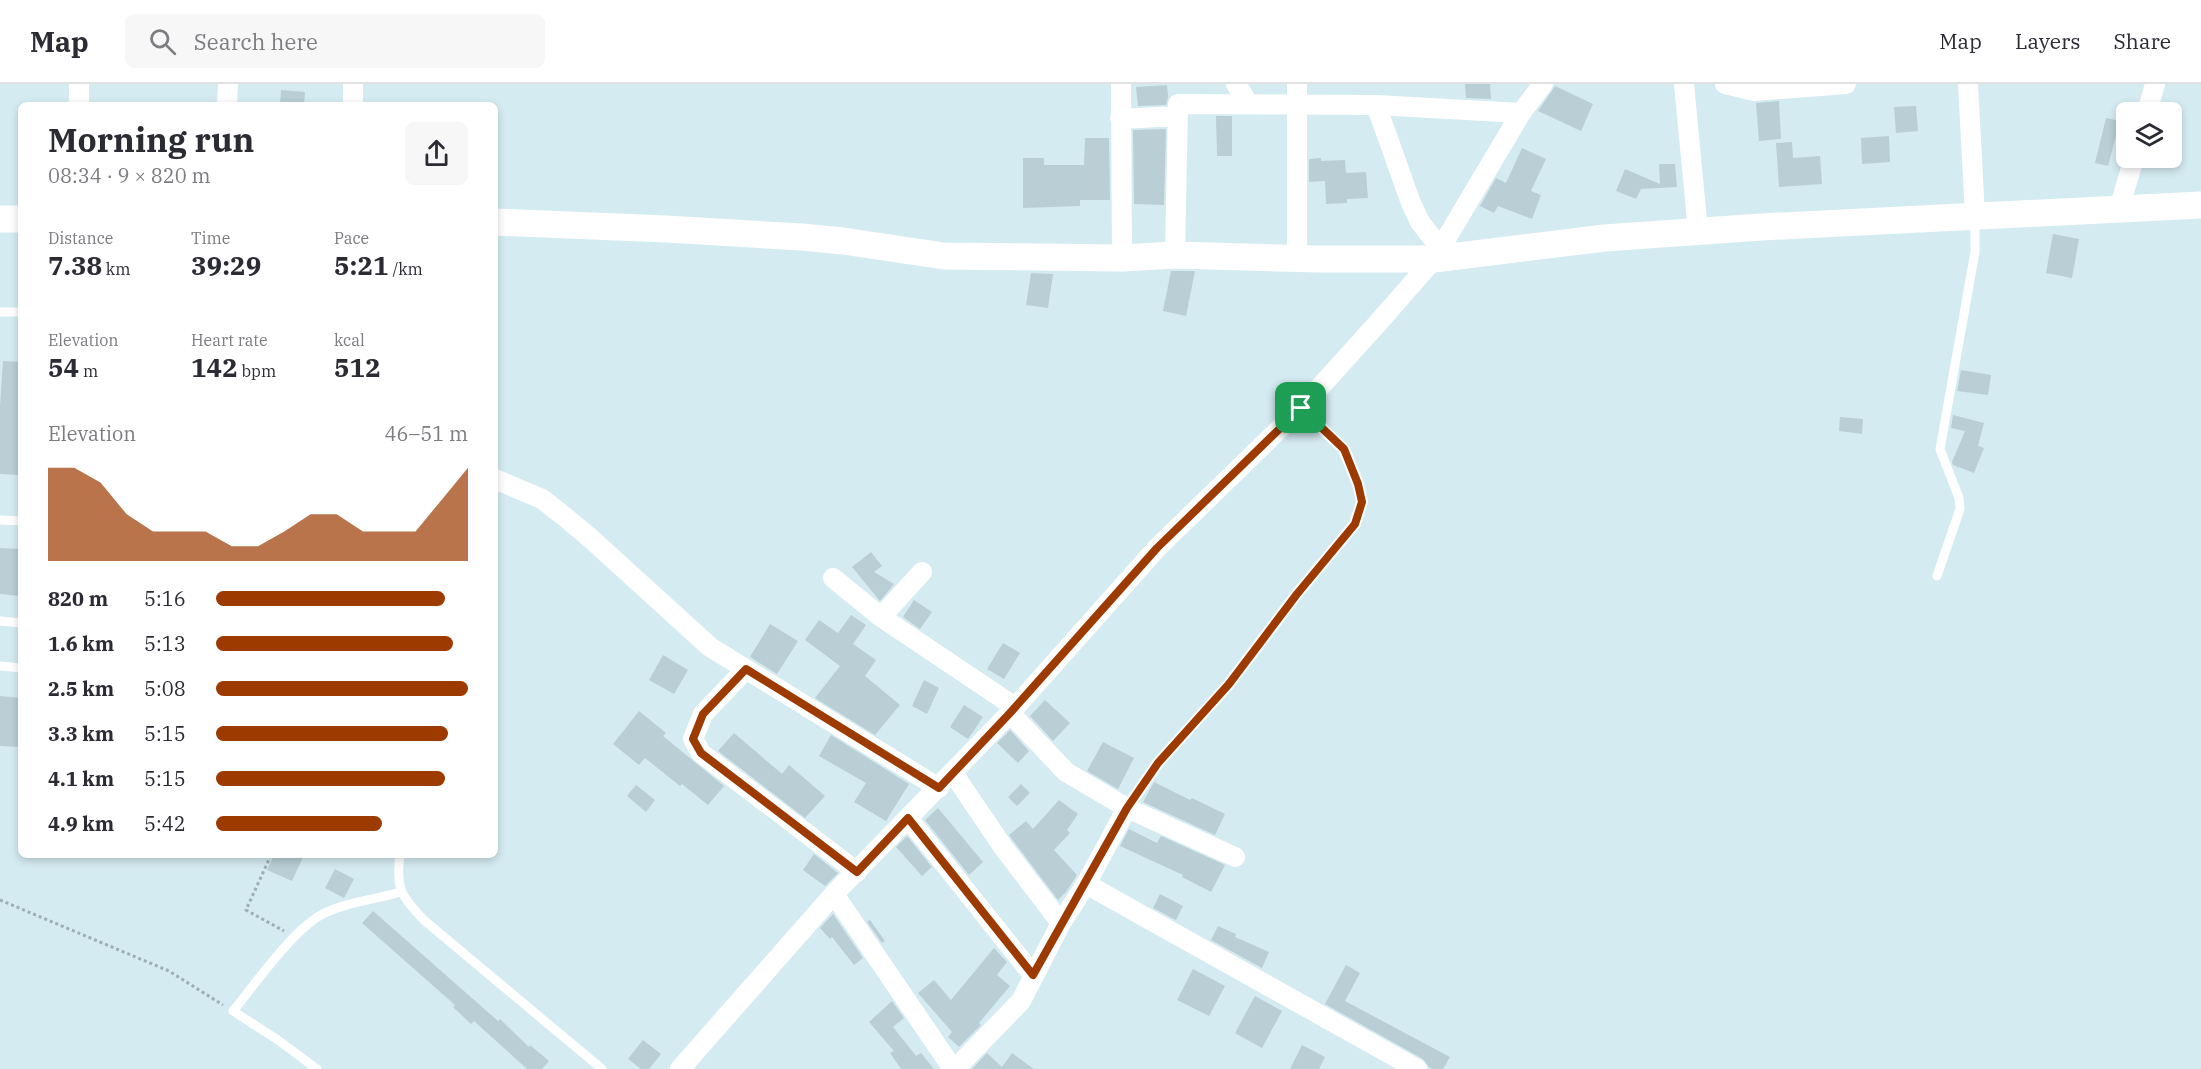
<!DOCTYPE html>
<meta charset="utf-8">
<style>
:root{--surface:#fff;--page:#f7f7f7;--text:#2b2b33;--muted:#7c7c81;--line:#e1e1e2;--accent:#9d3a00}
body{margin:0;font-family:"IBM Plex Serif",serif;background:var(--page);color:var(--text);height:100vh;display:flex;flex-direction:column;font-size:22px;white-space:nowrap}
*{box-sizing:border-box;margin:0}
p{font-size:20px;color:var(--muted)}
.icon{flex:none;width:33px;height:33px;fill:none;stroke:currentColor;stroke-width:2;stroke-linecap:round;stroke-linejoin:round}
.map{position:relative;flex:1;overflow:hidden}
.panel{position:absolute;left:18px;top:18px;width:480px;height:756px;display:flex;flex-direction:column;background:var(--surface);border-radius:9px;box-shadow:0 3px 9px #0003}
.panel>*{flex:none}
.controls{position:absolute;left:2116px;top:18px;display:grid;gap:12px}
.controls a{display:grid;place-items:center;width:66px;height:66px;border-radius:9px;background:var(--surface);box-shadow:0 3px 9px #0003;font-size:30px}
.pin{position:absolute;display:grid;place-items:center;width:51px;height:51px;color:#fff;margin:-26px;border-radius:12px;box-shadow:0 3px 9px #0006}
.round{display:grid;place-items:center;flex:none;width:63px;height:63px;border-radius:9px;background:var(--page)}
.overview{display:flex;align-items:center;justify-content:space-between;height:102px;padding:0 30px}
h1{font-size:33px;font-weight:800;line-height:45px}
.metrics{display:grid;grid-template-columns:repeat(3,1fr);gap:9px;height:102px;padding:6px 30px}
.metrics div{display:grid;align-content:center}
.metrics b{font-size:26px;font-weight:800}
.metrics small{font-size:16px;font-weight:400}
.metrics p{font-size:16px}
.chart{height:168px;padding:12px 30px}
.chart p{display:flex;justify-content:space-between}
.chart svg{width:100%;height:108px;margin-top:6px;fill:var(--accent);opacity:.7}
ul{padding:0 30px;list-style:none;font-size:20px}
li{display:grid;grid-template-columns:96px 72px 1fr;align-items:center;height:45px}
li i{height:15px;border-radius:8px;background:var(--accent)}
header{display:flex;align-items:center;gap:36px;box-sizing:border-box;height:84px;padding:0 30px;background:var(--surface);border-bottom:2px solid var(--line)}
header strong{font-size:28px}
nav{display:flex;gap:33px;margin-inline-start:auto;font-size:21px}
.search{width:420px;height:54px;background:var(--page);display:flex;align-items:center;gap:15px;box-sizing:border-box;padding:0 21px;border-radius:9px;color:var(--muted);font-size:22px}
.map>svg:first-child{display:block}
</style>
<header>
<strong>Map</strong>
<div class="search"><svg class="icon" aria-label="search" viewBox="0 0 24 24"><circle cx="10" cy="10" r="6"/><path d="M15 15l6 6"/></svg>Search here</div>
<nav><a>Map</a><a>Layers</a><a>Share</a></nav>
</header>
<div class="map">
<svg width="2201" height="985" viewBox="0 0 2201 985">
<rect width="100%" height="100%" fill="#d5ebf2"/>
<path fill="#b9ced5" d="M1465,0H1490L1491,15L1466,14Z
M1167,1L1168,13L1166,21L1138,22L1136,3Z
M1555,2L1593,20L1581,47L1538,27Z
M281,6L305,8L304,21H280Z
M1779,17L1781,55L1759,57L1756,19Z
M1916,22L1918,47L1896,49L1894,23Z
M1216,32H1232V72H1217Z
M2106,34L2120,37L2108,82L2095,79Z
M1166,45L1164,121L1134,120L1133,46Z
M1889,52L1890,78L1862,80L1861,54Z
M1085,54H1109L1110,116H1080V122L1023,124V74H1044V81H1084Z
M1792,58L1793,74L1820,72L1822,100L1779,103L1776,59Z
M1522,64L1546,75L1531,107L1541,111L1532,135L1498,122L1494,129L1480,122L1496,94L1506,99Z
M1321,74V77L1345,76L1346,89L1366,88L1368,114L1347,115V119L1326,120L1325,97L1309,98V75Z
M1659,80H1675L1677,103L1641,105L1636,115L1616,107L1625,85L1660,100Z
M2053,150L2079,155L2072,194L2046,189Z
M1171,187H1195L1186,232L1163,227Z
M1031,189L1053,190L1048,224L1026,221Z
M3,277L21,278V340L18,391L0,390V322Z
M1961,286L1991,291L1988,311L1957,307Z
M1953,331L1984,339L1978,362L1984,364L1974,389L1953,381L1952,378L1965,347L1951,344Z
M1840,333L1863,335L1862,350L1839,347Z
M0,464L21,465V512L0,510Z
M871,468L882,482L874,488L894,500L880,517L852,483Z
M914,516L932,528L920,545L903,533Z
M851,531L866,541L853,560L876,576L865,592L900,621L875,651L815,614L840,582L805,556L819,536L838,549Z
M770,540L798,557L777,590L750,573Z
M1003,559L1020,569L1004,595L987,585Z
M663,571L688,586L674,610L649,596Z
M924,596L939,604L927,630L912,622Z
M0,612L21,614V663L0,662Z
M1045,616L1070,639L1053,657L1030,632Z
M964,621L983,633L968,655L950,643Z
M639,627L666,649L663,652L724,702L708,721L682,700L680,702L645,674L639,681L613,660Z
M1010,646L1029,667L1018,679L997,659Z
M734,649L782,690L789,681L825,712L805,734L718,667Z
M831,651L909,700L886,737L854,718L866,699L819,672Z
M1103,658L1134,674L1118,705L1087,687Z
M1154,698L1190,716L1192,714L1225,730L1215,751L1143,718Z
M1021,700L1030,709L1017,722L1008,713Z
M636,701L655,716L646,728L627,712Z
M1059,716L1078,730L1067,746L1070,749L1054,766L1077,791L1066,808L1058,816L1009,751L1026,737L1033,745Z
M938,724L983,778L969,791L925,736Z
M1129,745L1157,759L1161,752L1225,781L1211,808L1182,793L1183,791L1120,762Z
M907,752L932,783L922,792L896,763Z
M814,770L838,789L825,802L803,786Z
M274,771H304L292,797L267,786Z
M335,785L354,795L344,814L325,804Z
M1160,810L1183,822L1176,836L1153,824Z
M373,827L498,937L500,935L529,963L530,961L549,977L542,985H527L474,937L471,940L453,923L455,921L362,839Z
M833,830L863,874L854,881L832,853L830,855L820,844Z
M870,836L885,857L882,859L867,838Z
M1218,842L1236,850L1235,853L1269,868L1262,884L1211,856Z
M994,864L1007,878L997,891L1010,902L979,939L981,941L959,963L948,953L952,948L918,909L934,896L951,916Z
M1346,881L1360,889L1345,917L1450,973L1443,985H1432L1429,983L1423,975L1325,920Z
M1193,885L1225,902L1209,932L1177,916Z
M1255,912L1282,927L1262,964L1235,949Z
M892,917L904,934L893,943L916,972L921,969L934,985H901L890,969L894,967L869,938Z
M643,956L661,970L649,985H641L628,975Z
M1302,961L1325,973L1319,985H1290Z
M987,969L1002,983L1012,969L1034,985H972Z"/>
<g fill="none" stroke-linecap="round" stroke-linejoin="round">
<path stroke="#9caeb3" stroke-width="3" stroke-dasharray="3 3" stroke-linecap="butt" d="M1136,710L1158,679L1229,600L1297,510L1355,440L1362,418L1358,400L1344,365L1313,335
M271,771L246,826L284,847
M0,816L169,887L223,921"/>
<path stroke="#fff" stroke-width="9" d="M0,228H21
M0,436L21,437
M1937,492L1960,425L1959,414L1940,365L1975,168V134
M0,537L21,539
M0,582L21,584
M400,771C395,804 402,814 425,837L602,985
M317,985L278,956L233,927C255,900 288,853 316,834C338,819 375,816 400,808"/>
<path stroke="#fff" stroke-width="20" d="M79,0V21
M1121,0L1122,174
M1236,0L1248,19
M1297,0V173
M1684,0L1698,147
M1725,0L1754,7L1846,0
M1968,0L1975,132
M227,21L228,0
M353,21V0
M1376,21L1411,119L1420,138L1440,164
M2147,28L2155,0
M1120,35L1177,32
M2119,125L2134,74
M1175,171L1178,20L1376,21L1521,29
M495,395L542,415L565,433L589,453L710,563L939,704
M833,494L881,533L1015,623
M881,533L922,488
M746,585L703,630L693,655L701,669L857,788
M1010,629L1066,688L1127,724L1235,773
M953,689L1003,763L1061,839
M908,734L1033,891
M1086,800L1417,985
M834,810L953,985
M680,985L834,810L1010,629L1157,464L1301,324L1377,240L1434,175L1521,29L1543,0
M955,985L1021,917L1061,839L1086,800L1127,724"/>
<path stroke="#fff" stroke-width="27" d="M0,135H21
M495,138L666,145L801,153L843,157L944,172L1122,174L1175,171L1318,175H1434L1605,154L1761,143L2201,121"/>
</g>
<g fill="none" stroke-linecap="round" stroke-linejoin="round">
<defs>
<path id="route" d="M1301,324L1344,365L1358,400L1362,418L1355,440L1297,510L1229,600L1158,679L1127,724L1033,891L908,734L857,788L701,669L693,655L703,630L746,585L939,704L1010,629L1157,464Z"/>
</defs>
<use href="#route" stroke="#fff" stroke-width="12"/>
<use href="#route" stroke="#9d3a00" stroke-width="8"/>
</g>
</svg>
<div class="controls">
<a><svg class="icon" aria-label="layers" viewBox="0 0 24 24"><path d="M12 4l9 5-9 5-9-5zM3 14l9 5 9-5"/></svg></a>
</div>
<div class="pin" style="left:1301px;top:324px;background:#1e9e55"><svg class="icon" aria-label="arrive" viewBox="0 0 24 24"><path d="M6 21V4h12l-3 4 3 4H6"/></svg></div>
<section class="panel">
<div class="overview"><div><h1>Morning run</h1><p>08:34 · 9 × 820 m</p></div><a class="round"><svg class="icon" aria-label="share" viewBox="0 0 24 24"><path d="M12 15V3M7 8l5-5 5 5M5 13v7h14v-7"/></svg></a></div>
<div class="metrics">
<div><p>Distance</p><b>7.38<small> km</small></b></div>
<div><p>Time</p><b>39:29</b></div>
<div><p>Pace</p><b>5:21<small> /km</small></b></div>
</div>
<div class="metrics">
<div><p>Elevation</p><b>54<small> m</small></b></div>
<div><p>Heart rate</p><b>142<small> bpm</small></b></div>
<div><p>kcal</p><b>512</b></div>
</div>
<div class="chart"><p><span>Elevation</span>46–51 m</p>
<svg viewBox="0 0 160 44" preserveAspectRatio="none"><path d="M0 44V6L10 6L20 12L30 25L40 32L50 32L60 32L70 38L80 38L90 32L100 25L110 25L120 32L130 32L140 32L150 19L160 6V44z"/></svg>
</div>
<ul>
<li><b>820 m</b>5:16<i style="width:91%"></i></li>
<li><b>1.6 km</b>5:13<i style="width:94%"></i></li>
<li><b>2.5 km</b>5:08<i style="width:100%"></i></li>
<li><b>3.3 km</b>5:15<i style="width:92%"></i></li>
<li><b>4.1 km</b>5:15<i style="width:91%"></i></li>
<li><b>4.9 km</b>5:42<i style="width:66%"></i></li>
</ul>
</section>
</div>
